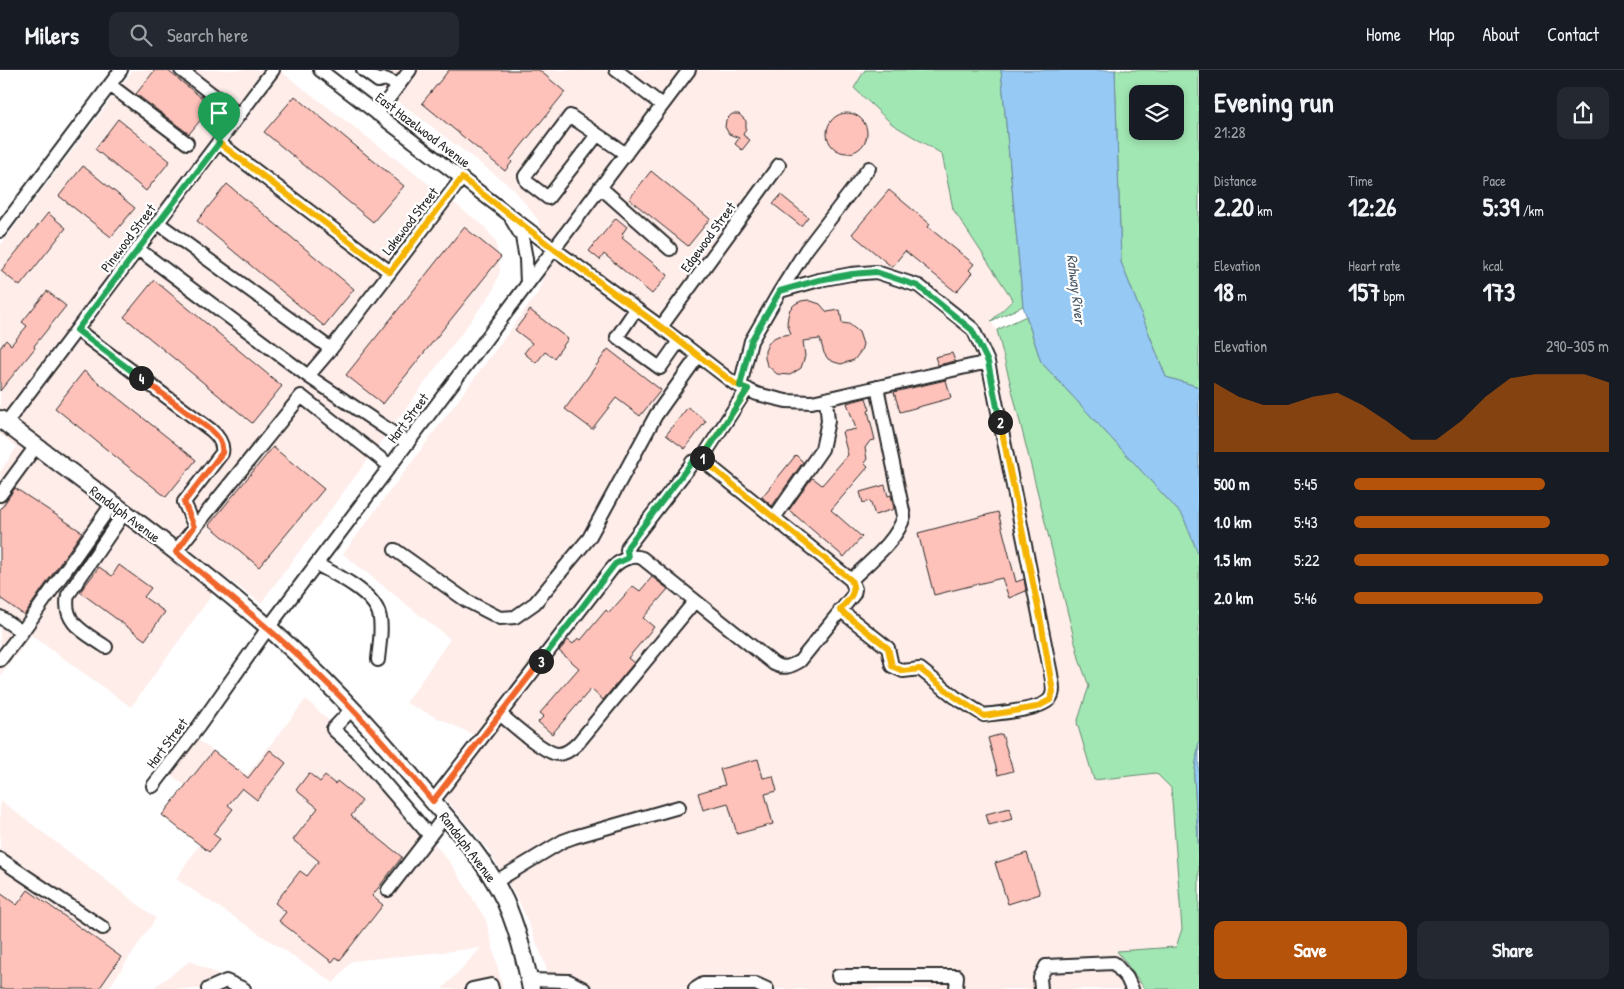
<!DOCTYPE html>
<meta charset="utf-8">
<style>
:root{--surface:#171b24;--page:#242831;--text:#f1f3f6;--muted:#9ea1a6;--line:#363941;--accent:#b45309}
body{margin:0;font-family:"Patrick Hand",sans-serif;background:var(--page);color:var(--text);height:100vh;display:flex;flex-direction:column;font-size:19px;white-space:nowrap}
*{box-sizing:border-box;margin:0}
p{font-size:16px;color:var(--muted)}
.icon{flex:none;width:28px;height:28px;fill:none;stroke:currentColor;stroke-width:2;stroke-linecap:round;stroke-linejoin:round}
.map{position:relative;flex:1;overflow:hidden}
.details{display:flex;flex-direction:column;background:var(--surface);width:425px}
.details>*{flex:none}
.controls{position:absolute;left:1129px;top:15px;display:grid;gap:10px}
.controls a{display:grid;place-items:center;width:55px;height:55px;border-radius:10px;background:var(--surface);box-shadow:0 2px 8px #0003;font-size:25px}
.pin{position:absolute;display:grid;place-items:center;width:42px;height:42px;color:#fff;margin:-51px -21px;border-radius:50% 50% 50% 0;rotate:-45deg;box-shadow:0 0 5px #0007}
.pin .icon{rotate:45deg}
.km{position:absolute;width:25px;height:25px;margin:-12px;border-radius:50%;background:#222;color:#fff;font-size:14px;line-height:25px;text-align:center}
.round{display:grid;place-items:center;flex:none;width:52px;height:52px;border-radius:10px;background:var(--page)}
.headline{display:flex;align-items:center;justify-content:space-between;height:85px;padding:0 15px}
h1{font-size:28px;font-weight:800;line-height:38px}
.figures{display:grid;grid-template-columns:repeat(3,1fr);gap:8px;height:85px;padding:5px 15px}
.figures div{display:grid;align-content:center}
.figures b{font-size:25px;font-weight:800}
.figures small{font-size:14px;font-weight:400}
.figures p{font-size:14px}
.chart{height:140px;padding:10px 15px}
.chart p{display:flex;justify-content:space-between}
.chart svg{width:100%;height:90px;margin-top:5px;fill:var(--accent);opacity:.7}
.primary-button{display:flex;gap:10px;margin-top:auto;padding:10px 15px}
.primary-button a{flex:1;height:58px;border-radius:10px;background:var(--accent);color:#fff;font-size:20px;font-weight:800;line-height:58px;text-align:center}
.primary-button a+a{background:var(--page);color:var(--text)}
ul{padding:0 15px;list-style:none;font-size:16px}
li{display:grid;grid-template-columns:80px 60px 1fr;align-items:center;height:38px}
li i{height:12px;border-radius:6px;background:var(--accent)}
header{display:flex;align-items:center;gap:30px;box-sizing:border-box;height:70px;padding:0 25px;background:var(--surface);border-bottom:1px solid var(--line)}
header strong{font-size:24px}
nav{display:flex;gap:28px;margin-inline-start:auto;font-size:18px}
.search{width:350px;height:45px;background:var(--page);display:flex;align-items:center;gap:12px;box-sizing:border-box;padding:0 18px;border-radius:10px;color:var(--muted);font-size:19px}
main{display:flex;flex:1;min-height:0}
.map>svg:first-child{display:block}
</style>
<header>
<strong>Milers</strong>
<div class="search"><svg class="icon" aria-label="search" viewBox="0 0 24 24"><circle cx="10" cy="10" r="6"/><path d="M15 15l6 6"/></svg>Search here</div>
<nav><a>Home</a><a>Map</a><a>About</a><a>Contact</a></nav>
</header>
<main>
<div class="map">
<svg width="1199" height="919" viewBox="0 0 1199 919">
<rect width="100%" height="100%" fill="#fff"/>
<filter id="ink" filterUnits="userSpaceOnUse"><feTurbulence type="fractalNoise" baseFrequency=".02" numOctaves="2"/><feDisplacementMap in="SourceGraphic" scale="10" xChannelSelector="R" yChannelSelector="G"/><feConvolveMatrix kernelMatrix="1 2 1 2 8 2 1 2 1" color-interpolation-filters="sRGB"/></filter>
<g filter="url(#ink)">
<path fill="#ffedea" d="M133,0H279L484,156L496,172L500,201L493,221L261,533L225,507L131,637L31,565L0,606V402L17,377L0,364V176Z
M357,0H865L854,18L892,54L942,84L953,139L1013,230L991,252L997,260L1080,592L1089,616L1077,653L1094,709L1156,703L1171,718L1182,859L1176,877L1117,881L1145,919H552L544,891L520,833L488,779L444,727L480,681L472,664L406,633L450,569L343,484L540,220L547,189L538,150L514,119Z
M306,629L347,668L452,795L486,850L503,919H442L481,878L351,891L334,913L176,809L221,743L170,704L195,668L247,705Z
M0,730L156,848L108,919H0Z
M190,891L250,919H152Z"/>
<path fill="#a1e7b3" stroke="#66896f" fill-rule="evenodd" d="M865,0H1001L1023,236L991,251L1013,230L953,139L942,84L892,54L854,18Z
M1115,0H1199V317L1166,307L1121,192ZM1138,24H1175V61H1138Z
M1026,246L1041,292L1183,446L1199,486V671L1194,707L1199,783V919H1145L1117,881L1176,877L1182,859L1171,718L1156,703L1094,710L1077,653L1089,616L1080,592L997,260Z"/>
<path fill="#96c9f3" stroke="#6b8aa3" d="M1001,0H1115L1121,192L1166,307L1199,317V486L1183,446L1041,292L1023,236Z
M1199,671V783L1194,707Z"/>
<path fill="#fec2ba" stroke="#2b2b2b" d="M155,0H167L212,36L189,64L136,24Z
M449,0H539L565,22L510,90L512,92L505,101L422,33Z
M295,26L404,116L373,152L264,62Z
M827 63a20 20 0 1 1 40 0a20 20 0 1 1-40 0Z
M732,44H739L746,51V58L743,65L750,70L742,80L735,74L739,68L729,64L725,57L726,50Z
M118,49L170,91L146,121L95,79Z
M83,96L135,138L111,167L59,126Z
M651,101L710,149L688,176L629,129Z
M227,114L354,219L324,256L197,151Z
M889,120L930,154L928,157L974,194L969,200L972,203L956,222L905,181L892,197L852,164Z
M781,125L808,147L801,156L773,134Z
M48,143L66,158L20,216L1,201Z
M616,148L627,157L622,164L624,166L622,168L668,205L652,224L604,184L600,190L589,181Z
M464,157L501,187L383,334L346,305Z
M154,210L282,316L252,353L124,247Z
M47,221L66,236L34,276L35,278L0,321V278L6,270L11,275L27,256L22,252Z
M808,230L820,234L827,242L840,240L842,253L849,254L859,262L863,274L861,281L854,290L841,294L834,292L828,289L824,283L820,269L803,271L805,286L801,298L790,305L777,304L767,295L765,288V281L768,274L772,269L778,266L791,264L787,253L788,246L790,239L795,234L801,231Z
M530,240L568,269L554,288L545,282L536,293L524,283L532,273L515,260Z
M608,279L661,320L640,346L616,328L592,359L565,339Z
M952,283L955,291L938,295L935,287Z
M84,301L196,390L166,427L55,338Z
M946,310L951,328L900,342L894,322Z
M866,328L870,340L868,341L875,370L870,371L865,378L867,389L864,393L868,397L831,440L862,467L844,487L789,440L811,409L813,408L822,415L848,385L842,362L856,359L847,333Z
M688,337L706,351L685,379L666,365Z
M273,377L324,419L259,497L209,455Z
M796,385L803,392L772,436L762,427Z
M885,415L888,426L891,425L894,439L875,445L870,431L863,433L860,422Z
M15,418L82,462L24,545L0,528V440Z
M998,442L1016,512L1024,509L1026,521L1009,528L1002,508L934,525L918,463Z
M119,495L151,518L144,527L165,542L145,570L80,522L99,497L112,506Z
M652,507L668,519L643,548L654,557L628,588L634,593L603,630L591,619L552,664L538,652L544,646L540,643L579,598L559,581L568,570L573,574L578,568L581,570L606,540L609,543L633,516L640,521Z
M1002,664L1013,701L998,705L988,668Z
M270,680L286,693L257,730L242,718L228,735L233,739L213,764L220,769L209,782L162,745L213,681L248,708Z
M758,689L763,708L773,706L777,721L765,724L773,754L737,764L728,733L703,740L698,723L725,715L720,699Z
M309,703L320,712L325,706L335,714L337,711L362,731L351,746L402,787L372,826L383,835L340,890L336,887L332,892L279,851L286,842L275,833L300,801L307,806L319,791L293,770L318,738L296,720Z
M1010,738L1013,749L989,755L986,744Z
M1027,783L1040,824L1008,834L995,793Z
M28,820L121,887L99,919H0V823L17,835Z"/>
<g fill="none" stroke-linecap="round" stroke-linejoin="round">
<defs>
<path id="minor" d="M181,0L239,45
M320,0L554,179L661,257L735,314L757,324L786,331L812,332L988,292L973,259L919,216L876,202L851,204L819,210L780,221L751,271L740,316
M363,0L378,11L385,9L399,15
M616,0L662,35
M110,15L187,73
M377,44L410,0
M597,65L548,128L527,112L525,106L570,46L626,84
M219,73L390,202
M600,117L670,179
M512,150L522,167L526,189L527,214
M158,153L331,279
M0,161L121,0
M138,179L308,306L408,373
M780,221L806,180L869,98
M636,239L617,267L660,298L679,271
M661,257L779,95
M77,260L211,360C218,366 224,373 222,383L184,432L195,457
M308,306L331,279L462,108
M6,353L273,0
M701,390L747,319
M0,425L36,376
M774,448L822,379L828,351L826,329
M395,480L467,531L500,548L515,547L535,533L589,468L656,345L698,286
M175,482L301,326L390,396
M316,494C335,504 373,522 379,544C383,557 379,577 378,590
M851,510C869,492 898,470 904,446L877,317
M840,540L888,578L892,596L903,601L920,599L955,627L984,645C999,643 1045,640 1051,627C1055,620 1052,612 1051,604L988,292
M0,547L22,562L112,434
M106,577C86,563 62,554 68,525L124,443
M0,590L22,562
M352,639L333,659L355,679L430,766
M500,644C511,653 545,684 558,684C566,684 572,679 578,673L695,531
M153,716L199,656L268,558L689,0
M433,731L611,500C618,491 630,484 642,488L774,594C784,599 790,597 800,591L854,524L855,519L851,510L705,392L700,390L692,392L690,396L628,476L627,480L629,488
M0,789L103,858
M495,812L563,771L574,767L679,737
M388,820L445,746
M838,906H957L956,919
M529,910L569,911L584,919
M208,919L226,911L244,919
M472,919L491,915L492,919
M695,919L703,914H756L767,919
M1041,919L1040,908L1046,896L1114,893L1127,908L1132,919"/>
<path id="major" d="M0,349C90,417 183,483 268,557C324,607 375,661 422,719C452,754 485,789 505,831C518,859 525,889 531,919"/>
</defs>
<use href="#minor" stroke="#2b2b2b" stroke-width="16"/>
<use href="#major" stroke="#2b2b2b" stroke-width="20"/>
<use href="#minor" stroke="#fff" stroke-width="12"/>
<use href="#major" stroke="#fff" stroke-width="16"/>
</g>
</g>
<g fill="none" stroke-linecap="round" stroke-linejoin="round" filter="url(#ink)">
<defs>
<path id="split-1" d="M219,73L390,202L462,108L554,179L661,257L735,314L748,319L702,388"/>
<path id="split-2" d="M702,388L701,390L705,392L851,510C858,523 848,530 840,540L888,578L892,596L903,601L920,599L955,627L984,646L1037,637L1050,630L1053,622L1042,557L1000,352"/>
<path id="split-3" d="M541,591L615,494L628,488L627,480L628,476L692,392L701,390L748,319L740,316L751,271L780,221L819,210L852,204L876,202L918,216L972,260L988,292L1000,352"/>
<path id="split-4" d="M141,308L211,360C218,366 224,373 222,383L184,432L194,457L176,482C230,526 284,570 334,620C369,655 401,693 433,731L541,591"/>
<path id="split-5" d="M141,308L77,260L219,73"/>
</defs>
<use href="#split-1" stroke="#fff" stroke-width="10"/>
<use href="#split-2" stroke="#fff" stroke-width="10"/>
<use href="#split-3" stroke="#fff" stroke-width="10"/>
<use href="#split-4" stroke="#fff" stroke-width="10"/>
<use href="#split-5" stroke="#fff" stroke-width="10"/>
<use href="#split-1" stroke="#f5b400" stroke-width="6"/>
<use href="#split-2" stroke="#f5b400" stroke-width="6"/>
<use href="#split-3" stroke="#22a559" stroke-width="6"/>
<use href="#split-4" stroke="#f0652b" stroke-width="6"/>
<use href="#split-5" stroke="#22a559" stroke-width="6"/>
</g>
<g text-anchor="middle" stroke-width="4.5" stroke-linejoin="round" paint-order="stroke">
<g font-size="14" fill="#2b2b2b" stroke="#fff">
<text transform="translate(423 60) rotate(37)" y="5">East Hazelwood Avenue</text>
<text transform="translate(410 151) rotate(-52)" y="5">Lakewood Street</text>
<text transform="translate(708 167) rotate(-54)" y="5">Edgewood Street</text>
<text transform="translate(128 168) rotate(-53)" y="5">Pinewood Street</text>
<text transform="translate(408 348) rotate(-53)" y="5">Hart Street</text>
<text transform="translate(125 444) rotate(37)" y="5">Randolph Avenue</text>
<text transform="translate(167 673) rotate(-53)" y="5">Hart Street</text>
<text transform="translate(468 777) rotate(53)" y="5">Randolph Avenue</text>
</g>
<g font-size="15" font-style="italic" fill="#4b5a67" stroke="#fff">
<text transform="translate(1076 219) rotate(83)" y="5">Rahway River</text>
</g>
</g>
</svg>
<div class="controls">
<a><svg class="icon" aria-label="layers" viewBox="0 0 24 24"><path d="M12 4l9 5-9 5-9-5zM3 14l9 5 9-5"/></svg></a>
</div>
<div class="pin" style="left:219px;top:73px;background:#1e9e55"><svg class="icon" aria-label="arrive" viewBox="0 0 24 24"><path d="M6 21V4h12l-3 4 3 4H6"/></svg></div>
<b class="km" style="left:702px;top:388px">1</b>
<b class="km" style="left:1000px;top:352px">2</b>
<b class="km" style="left:541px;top:591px">3</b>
<b class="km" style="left:141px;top:308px">4</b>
</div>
<section class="details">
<div class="headline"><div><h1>Evening run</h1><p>21:28</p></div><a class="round"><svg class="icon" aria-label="share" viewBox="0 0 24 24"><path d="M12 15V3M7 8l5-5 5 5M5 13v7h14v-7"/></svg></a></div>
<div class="figures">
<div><p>Distance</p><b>2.20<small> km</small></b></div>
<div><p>Time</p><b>12:26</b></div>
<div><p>Pace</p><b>5:39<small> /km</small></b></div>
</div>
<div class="figures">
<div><p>Elevation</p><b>18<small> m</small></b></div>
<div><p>Heart rate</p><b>157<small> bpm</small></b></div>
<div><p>kcal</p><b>173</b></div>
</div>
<div class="chart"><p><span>Elevation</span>290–305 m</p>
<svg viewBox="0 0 160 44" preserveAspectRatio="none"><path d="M0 44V10L10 17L20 21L30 21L40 17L50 15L60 21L70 29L80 38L90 38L100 29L110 17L120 8L130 6L140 6L150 6L160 10V44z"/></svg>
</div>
<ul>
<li><b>500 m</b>5:45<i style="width:75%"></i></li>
<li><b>1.0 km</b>5:43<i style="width:77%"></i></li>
<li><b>1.5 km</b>5:22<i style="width:100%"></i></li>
<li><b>2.0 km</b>5:46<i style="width:74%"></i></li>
</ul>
<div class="primary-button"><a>Save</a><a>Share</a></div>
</section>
</main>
